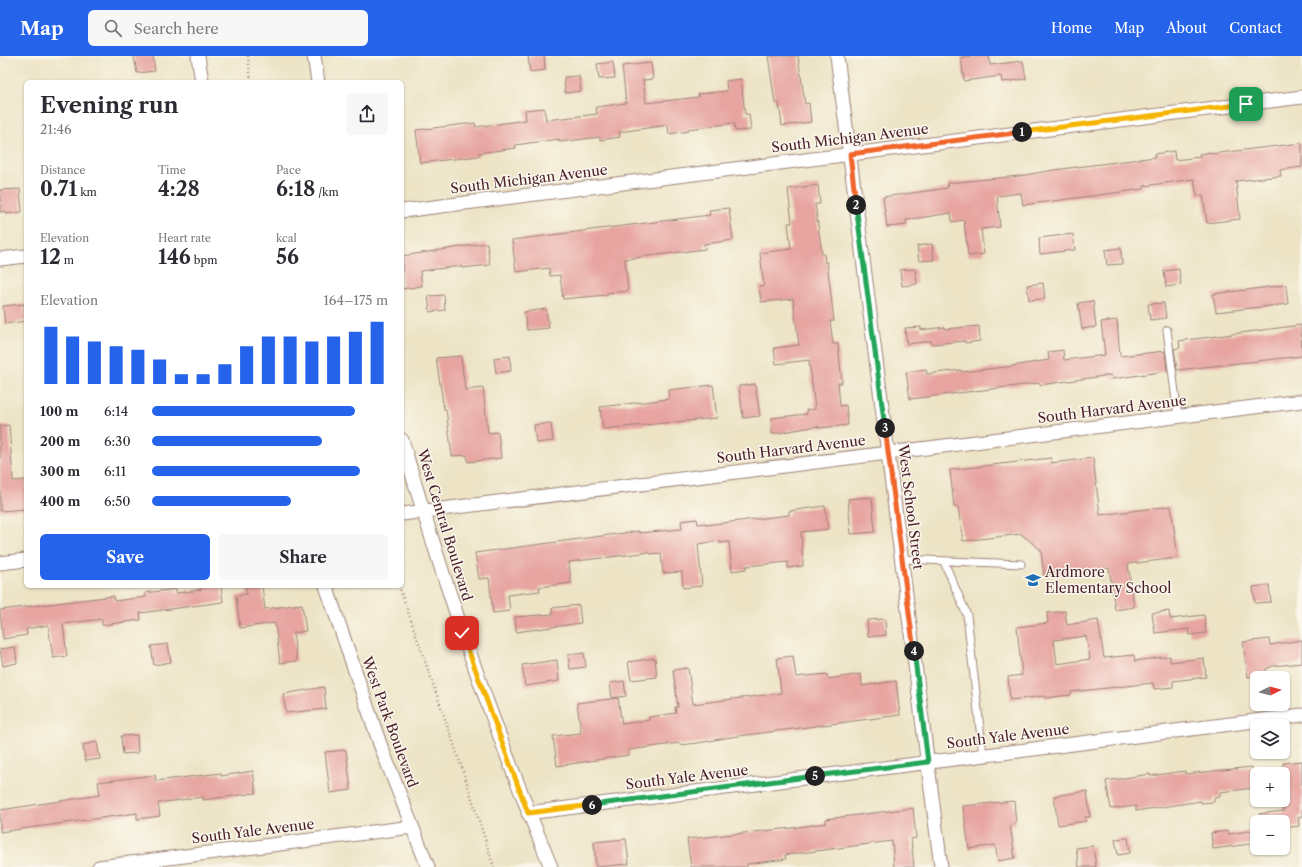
<!DOCTYPE html>
<meta charset="utf-8">
<style>
:root{--surface:#fff;--page:#f7f7f7;--text:#2b2b33;--muted:#7c7c81;--accent:#2563eb}
body{margin:0;font-family:"Libre Caslon Text",serif;background:var(--page);color:var(--text);height:100vh;display:flex;flex-direction:column;font-size:15px;white-space:nowrap}
*{box-sizing:border-box;margin:0}
p{font-size:13px;color:var(--muted)}
.icon{flex:none;width:22px;height:22px;fill:none;stroke:currentColor;stroke-width:2;stroke-linecap:round;stroke-linejoin:round}
.map{position:relative;flex:1;overflow:hidden}
.panel{position:absolute;left:24px;top:24px;width:380px;height:508px;display:flex;flex-direction:column;background:var(--surface);border-radius:6px;box-shadow:0 1px 3px #0004}
.panel>*{flex:none}
.needle{width:26px;rotate:84deg}
.fabs{position:absolute;left:1250px;top:615px;display:grid;gap:8px}
.fabs a{display:grid;place-items:center;width:40px;height:40px;border-radius:6px;background:var(--surface);box-shadow:0 1px 3px #0004;font-size:20px}
.pin{position:absolute;display:grid;place-items:center;width:34px;height:34px;color:#fff;margin:-17px;border-radius:8px;box-shadow:0 2px 6px #0006}
.km{position:absolute;width:20px;height:20px;margin:-10px;border-radius:50%;background:#222;color:#fff;font-size:11px;line-height:20px;text-align:center}
.round{display:grid;place-items:center;flex:none;width:42px;height:42px;border-radius:6px;background:var(--page)}
.headline{display:flex;align-items:center;justify-content:space-between;height:68px;padding:0 16px}
h1{font-size:22px;font-weight:700;line-height:30px}
.figures{display:grid;grid-template-columns:repeat(3,1fr);gap:6px;height:68px;padding:4px 16px}
.figures div{display:grid;align-content:center}
.figures b{font-size:20px;font-weight:700}
.figures small{font-size:11px;font-weight:400}
.figures p{font-size:11px}
.chart{height:112px;padding:8px 16px}
.chart p{display:flex;justify-content:space-between}
.chart svg{width:100%;height:72px;margin-top:4px;stroke:var(--accent);stroke-width:6}
.button{display:flex;gap:8px;margin-top:auto;padding:8px 16px}
.button a{flex:1;height:46px;border-radius:6px;background:var(--accent);color:#fff;font-size:16px;font-weight:700;line-height:46px;text-align:center}
.button a+a{background:var(--page);color:var(--text)}
ul{padding:0 16px;list-style:none;font-size:13px}
li{display:grid;grid-template-columns:64px 48px 1fr;align-items:center;height:30px}
li i{height:10px;border-radius:5px;background:var(--accent)}
header{display:flex;align-items:center;gap:24px;box-sizing:border-box;height:56px;padding:0 20px;background:var(--accent);color:#fff}
header strong{font-size:19px}
nav{display:flex;gap:22px;margin-inline-start:auto;font-size:14px}
.search{width:280px;height:36px;background:var(--page);display:flex;align-items:center;gap:10px;box-sizing:border-box;padding:0 14px;border-radius:6px;color:var(--muted);font-size:15px}
.map>svg:first-child{display:block}
</style>
<header>
<strong>Map</strong>
<div class="search"><svg class="icon" aria-label="search" viewBox="0 0 24 24"><circle cx="10" cy="10" r="6"/><path d="M15 15l6 6"/></svg>Search here</div>
<nav><a>Home</a><a>Map</a><a>About</a><a>Contact</a></nav>
</header>
<div class="map">
<svg width="1302" height="811" viewBox="0 0 1302 811">
<rect width="100%" height="100%" fill="#fbf7ec"/>
<filter id="ink" filterUnits="userSpaceOnUse"><feTurbulence type="fractalNoise" baseFrequency=".025" numOctaves="2"/><feDisplacementMap in="SourceGraphic" scale="8" xChannelSelector="R" yChannelSelector="G"/><feConvolveMatrix kernelMatrix="1 2 1 2 8 2 1 2 1" color-interpolation-filters="sRGB"/></filter>
<filter id="wash" filterUnits="userSpaceOnUse"><feTurbulence type="fractalNoise" baseFrequency=".012" numOctaves="4" result="noise"/><feDisplacementMap in="SourceGraphic" scale="16" xChannelSelector="R" yChannelSelector="G"/><feGaussianBlur stdDeviation="0.9" result="paint"/><feColorMatrix in="noise" values="0 0 0 0 0 0 0 0 0 0 0 0 0 0 0 0 0 1.4 0 .05"/><feComposite in="paint" operator="in"/></filter>
<g filter="url(#wash)">
<rect width="100%" height="100%" fill="#ede4c6"/>
<g id="blocks">
<path fill="#e7a4a0" fill-rule="evenodd" d="M134,0H153L155,15L137,17Z
M528,0H544L545,14L530,16Z
M768,0H798L805,48L809,47L811,66L782,70L779,47H775Z
M989,0L990,9L1023,5L1026,23L1002,26L1001,20L964,25L961,1Z
M613,6L615,22L599,23L597,8Z
M651,7L653,23L643,24L646,47L699,41L698,38L727,35L726,25L741,23L745,58H749L751,74L735,75L734,67L688,73L689,75L669,78L668,69L619,76L620,81L600,84V81L559,86V83L515,89L516,92L479,97V100L420,107L416,74L475,67L476,71L526,64L525,54L544,52L546,64L597,58L596,51L626,47L622,10Z
M579,20L581,35L565,37L564,21Z
M1302,87V111L1280,114L1281,120L1236,125L1240,163L1207,167L1203,139L1197,140L1194,123L1144,130V133L1023,149L1021,137L997,140L1000,171L981,173L984,198L968,200L964,164L952,166L951,157L906,164L907,169L887,171L883,141L948,132L947,127L1019,120L1054,114L1155,101V98L1174,95L1175,104L1200,101L1199,98L1211,96V98Z
M818,129L820,148H815L822,198H824L825,207L827,206L834,265H830L833,288H838L840,307L842,327H838L840,350L846,349L848,369L819,372L818,370L772,378L771,362L807,358L806,354L815,353L809,304L776,308L774,292L799,289L793,243L761,246L759,230H764L760,197L791,193L788,167H792L788,133Z
M20,133L22,156L6,158V155L0,156V134Z
M729,152L733,184L704,188L705,193L625,203L628,235L607,237V239L563,243L560,219L550,220L549,212L516,216L512,184L710,159L709,154Z
M1073,178L1075,194L1040,198L1039,182Z
M487,187L490,209L462,212L461,210L420,215L422,230L402,233V200Z
M932,188L934,204L919,205L917,190Z
M1121,192L1122,208L1107,209L1105,194Z
M915,213L917,228L902,230L900,214Z
M1179,213L1181,229L1166,231L1164,215Z
M1043,227L1045,243L1029,244L1027,229Z
M1286,229L1288,248L1216,256L1213,238Z
M444,239L445,254L430,256L428,240Z
M1093,245L1096,271L1082,273L1078,247Z
M1164,247L1166,262L1150,264L1148,248Z
M24,248L26,265L5,268L3,250Z
M546,253L549,272L527,274L524,256Z
M1117,264L1120,300L1165,295L1167,315L1112,323L1111,319L1040,329V327L910,343L906,316L926,313L927,318L961,314V316L1006,311L1049,304L1048,296L1063,294L1064,304L1105,299L1101,266Z
M1301,269L1302,300L1177,314L1174,293L1180,292L1179,285Z
M979,270L980,285L965,287V285L932,288L931,285L907,288L905,272L921,271V274L945,271V273Z
M461,300L465,334L483,332L488,377L498,376L501,402L468,406L467,399L452,400L446,353H444L436,302Z
M510,300L511,315L496,317L494,302Z
M755,328L760,360L743,362L739,330Z
M713,329L717,362L603,373L600,351L669,343L668,334Z
M551,367L553,385L536,387L534,369Z
M9,369L13,425L26,424V453L0,455V370Z
M1051,402L1052,407L1093,402L1100,459L1171,450L1178,502L1128,508L1134,551L1115,554L1109,512L1044,520L1041,494L1021,478L963,485L958,451H954L950,414Z
M872,441L875,476L851,478L848,443Z
M825,450L828,473L801,476L803,510L788,512V506L746,510V513L732,515L729,486L720,487V485L698,488L702,530L683,532L682,516L663,517L661,497L650,498V496L569,506L571,527L539,531L540,535L508,539L510,555L493,557L489,522L479,523L475,497L639,475V477L682,473L681,465L697,463L698,468L706,467V469L789,459V455Z
M1269,529L1271,546L1255,547L1253,531Z
M200,530H221L223,546L140,557L141,564L102,569V563L63,568L67,600L53,602L48,569L26,573L27,579L3,583L0,554L114,540V545L146,541L145,537L176,533V537L201,534Z
M245,530H262L265,553L302,548L306,575L293,577L297,605L280,607L275,567L240,572L236,540L247,538Z
M579,549L581,567L516,576L515,561L553,558L552,552Z
M1065,555L1067,569L1098,564L1104,602L1134,599L1135,605L1170,600V606L1204,602L1206,621L1173,625V631L1154,633L1153,627L1071,636V639L1045,642L1044,640L1010,644L1008,621L1022,619L1017,571L1048,567L1047,557ZM1086,580L1090,603L1057,608L1054,584Z
M1169,555L1170,563L1204,559L1206,577L1190,579L1189,573L1155,577L1152,557Z
M885,563L886,579L868,581L867,564Z
M1269,583L1270,589L1302,584V607L1273,610L1266,613V618L1248,621L1243,586Z
M168,588L171,606L154,609L151,590Z
M15,591L17,607L3,610L0,593Z
M584,597L586,611L570,613L568,599Z
M793,600L796,621L827,618L828,623L861,618L862,630L896,625L900,659L731,681L698,687L680,689V687L629,694V699L557,710L553,680L581,677L577,647L618,642L622,668L649,664V661L676,657L675,651H678L673,614L688,612L693,648L781,637L777,602Z
M655,602L657,621L631,624L628,606Z
M557,604L559,625L525,630L522,609Z
M624,625L626,640L612,642L610,627Z
M324,631L326,653L286,657L283,638Z
M137,679L138,697L123,698L121,680Z
M97,686L100,703L85,705L83,689Z
M346,694L351,734L330,737L325,696Z
M1302,705V760L1298,761L1299,770L1283,772V766H1259V758L1283,755V707Z
M1252,711L1255,732L1220,736V741L1214,742V746L1201,747V745L1136,755V750L1111,753L1106,725L1150,718V720L1185,715V718Z
M253,715L256,737L203,744V741L158,747L160,760L137,763V757L0,776V754L100,739L98,726L155,719L156,725L221,717V720Z
M1087,735L1090,761H1085L1086,765L1058,769L1054,740Z
M1014,745L1016,768L1010,769L1015,802L998,805L995,789L969,793L963,750Z
M913,752L916,782L911,783L914,811H894L892,785L785,799L786,803L747,808V811H691L687,783L792,772L826,767V763Z
M1257,774V787L1213,793L1211,777L1228,775V778Z
M1128,782L1130,797L1118,799L1115,783Z
M626,783L629,808L596,811L594,786Z
M1093,790L1096,811H1079L1076,792Z"/>
</g>
</g>
<g filter="url(#ink)">
<use href="#blocks" fill-opacity="0" stroke="#9c8278" stroke-width="1"/>
<g fill="none" stroke-linecap="round" stroke-linejoin="round">
<defs>
<path id="service" d="M1167,274L1178,360
M902,503L1021,508
M944,506L967,559L983,699"/>
<path id="minor" d="M198,0L202,26
M314,0L318,26
M837,0L941,811
M402,155L1302,41
M0,203L26,200
M402,384C444,529 493,671 551,811
M402,458L1302,345
M0,507L26,504
M326,530L380,688L428,811
M528,757L1302,659
M99,811L412,771"/>
</defs>
<use href="#service" stroke="#9c8278" stroke-width="9"/>
<use href="#minor" stroke="#9c8278" stroke-width="15"/>
<path stroke="#9c8278" stroke-width="2.5" stroke-dasharray="1 3" stroke-linecap="butt" d="M248,0L251,26
M399,530L462,712L494,811"/>
<use href="#service" stroke="#fff" stroke-width="7"/>
<use href="#minor" stroke="#fff" stroke-width="13"/>
</g>
</g>
<g fill="none" stroke-linecap="round" stroke-linejoin="round" filter="url(#ink)">
<defs>
<path id="split-1" d="M1022,76L1246,48"/>
<path id="split-2" d="M856,149L850,98L1022,76"/>
<path id="split-3" d="M856,149L885,372"/>
<path id="split-4" d="M885,372L914,595"/>
<path id="split-5" d="M815,720L928,706L914,595"/>
<path id="split-6" d="M592,749L815,720"/>
<path id="split-7" d="M462,577L528,757L592,749"/>
</defs>
<use href="#split-1" stroke="#fff" stroke-width="8"/>
<use href="#split-2" stroke="#fff" stroke-width="8"/>
<use href="#split-3" stroke="#fff" stroke-width="8"/>
<use href="#split-4" stroke="#fff" stroke-width="8"/>
<use href="#split-5" stroke="#fff" stroke-width="8"/>
<use href="#split-6" stroke="#fff" stroke-width="8"/>
<use href="#split-7" stroke="#fff" stroke-width="8"/>
<use href="#split-1" stroke="#f5b400" stroke-width="5"/>
<use href="#split-2" stroke="#f0652b" stroke-width="5"/>
<use href="#split-3" stroke="#22a559" stroke-width="5"/>
<use href="#split-4" stroke="#f0652b" stroke-width="5"/>
<use href="#split-5" stroke="#22a559" stroke-width="5"/>
<use href="#split-6" stroke="#22a559" stroke-width="5"/>
<use href="#split-7" stroke="#f5b400" stroke-width="5"/>
</g>
<defs>
<symbol id="school-bare" viewBox="-9 -9 18 18"><path d="M0-5L7-2L0 1L-7-2ZM-4 1L0 2.5L4 1V4Q0 6-4 4Z" fill="#1f6fb2" stroke="#fbf7ec" stroke-width="2.5" paint-order="stroke"/></symbol>
</defs>
<g fill-rule="evenodd">
<use href="#school-bare" x="1022" y="513" width="22" height="22"/>
</g>
<g text-anchor="middle" stroke-width="3" stroke-linejoin="round" paint-order="stroke">
<g font-size="14" fill="#4a1f2b" stroke="#fbf7ec">
<text transform="translate(850 82) rotate(-7)" y="5">South Michigan Avenue</text>
<text transform="translate(529 123) rotate(-7)" y="5">South Michigan Avenue</text>
<text transform="translate(1112 353) rotate(-7)" y="5">South Harvard Avenue</text>
<text transform="translate(791 393) rotate(-7)" y="5">South Harvard Avenue</text>
<text transform="translate(911 451) rotate(83)" y="5">West School Street</text>
<text transform="translate(445 469) rotate(73)" y="5">West Central Boulevard</text>
<text transform="translate(390 666) rotate(70)" y="5">West Park Boulevard</text>
<text transform="translate(1008 680) rotate(-7)" y="5">South Yale Avenue</text>
<text transform="translate(687 721) rotate(-7)" y="5">South Yale Avenue</text>
<text transform="translate(253 775) rotate(-7)" y="5">South Yale Avenue</text>
</g>
<g font-size="14" fill="#4a1f2b" stroke="#fbf7ec" text-anchor="start">
<text x="1045" y="521">Ardmore<tspan x="1045" dy="16">Elementary School</tspan></text>
</g>
</g>
</svg>
<div class="fabs">
<a><svg class="needle" viewBox="-14 -14 28 28"><path d="M0-13l5 13h-10z" fill="#e53935"/><path d="M0 13l5-13h-10z" fill="#7c7c81"/></svg></a>
<a><svg class="icon" aria-label="layers" viewBox="0 0 24 24"><path d="M12 4l9 5-9 5-9-5zM3 14l9 5 9-5"/></svg></a>
<a>+</a>
<a>−</a>
</div>
<div class="pin" style="left:1246px;top:48px;background:#1e9e55"><svg class="icon" aria-label="arrive" viewBox="0 0 24 24"><path d="M6 21V4h12l-3 4 3 4H6"/></svg></div>
<div class="pin" style="left:462px;top:577px;background:#d93025"><svg class="icon" aria-label="check" viewBox="0 0 24 24"><path d="M5 12l5 5 9-10"/></svg></div>
<b class="km" style="left:1022px;top:76px">1</b>
<b class="km" style="left:856px;top:149px">2</b>
<b class="km" style="left:885px;top:372px">3</b>
<b class="km" style="left:914px;top:595px">4</b>
<b class="km" style="left:815px;top:720px">5</b>
<b class="km" style="left:592px;top:749px">6</b>
<section class="panel">
<div class="headline"><div><h1>Evening run</h1><p>21:46</p></div><a class="round"><svg class="icon" aria-label="share" viewBox="0 0 24 24"><path d="M12 15V3M7 8l5-5 5 5M5 13v7h14v-7"/></svg></a></div>
<div class="figures">
<div><p>Distance</p><b>0.71<small> km</small></b></div>
<div><p>Time</p><b>4:28</b></div>
<div><p>Pace</p><b>6:18<small> /km</small></b></div>
</div>
<div class="figures">
<div><p>Elevation</p><b>12<small> m</small></b></div>
<div><p>Heart rate</p><b>146<small> bpm</small></b></div>
<div><p>kcal</p><b>56</b></div>
</div>
<div class="chart"><p><span>Elevation</span>164–175 m</p>
<svg viewBox="0 0 160 44" preserveAspectRatio="none"><path d="M5 44V9M15 44V15M25 44V18M35 44V21M45 44V23M55 44V29M65 44V38M75 44V38M85 44V32M95 44V21M105 44V15M115 44V15M125 44V18M135 44V15M145 44V12M155 44V6"/></svg>
</div>
<ul>
<li><b>100 m</b>6:14<i style="width:86%"></i></li>
<li><b>200 m</b>6:30<i style="width:72%"></i></li>
<li><b>300 m</b>6:11<i style="width:88%"></i></li>
<li><b>400 m</b>6:50<i style="width:59%"></i></li>
</ul>
<div class="button"><a>Save</a><a>Share</a></div>
</section>
</div>
